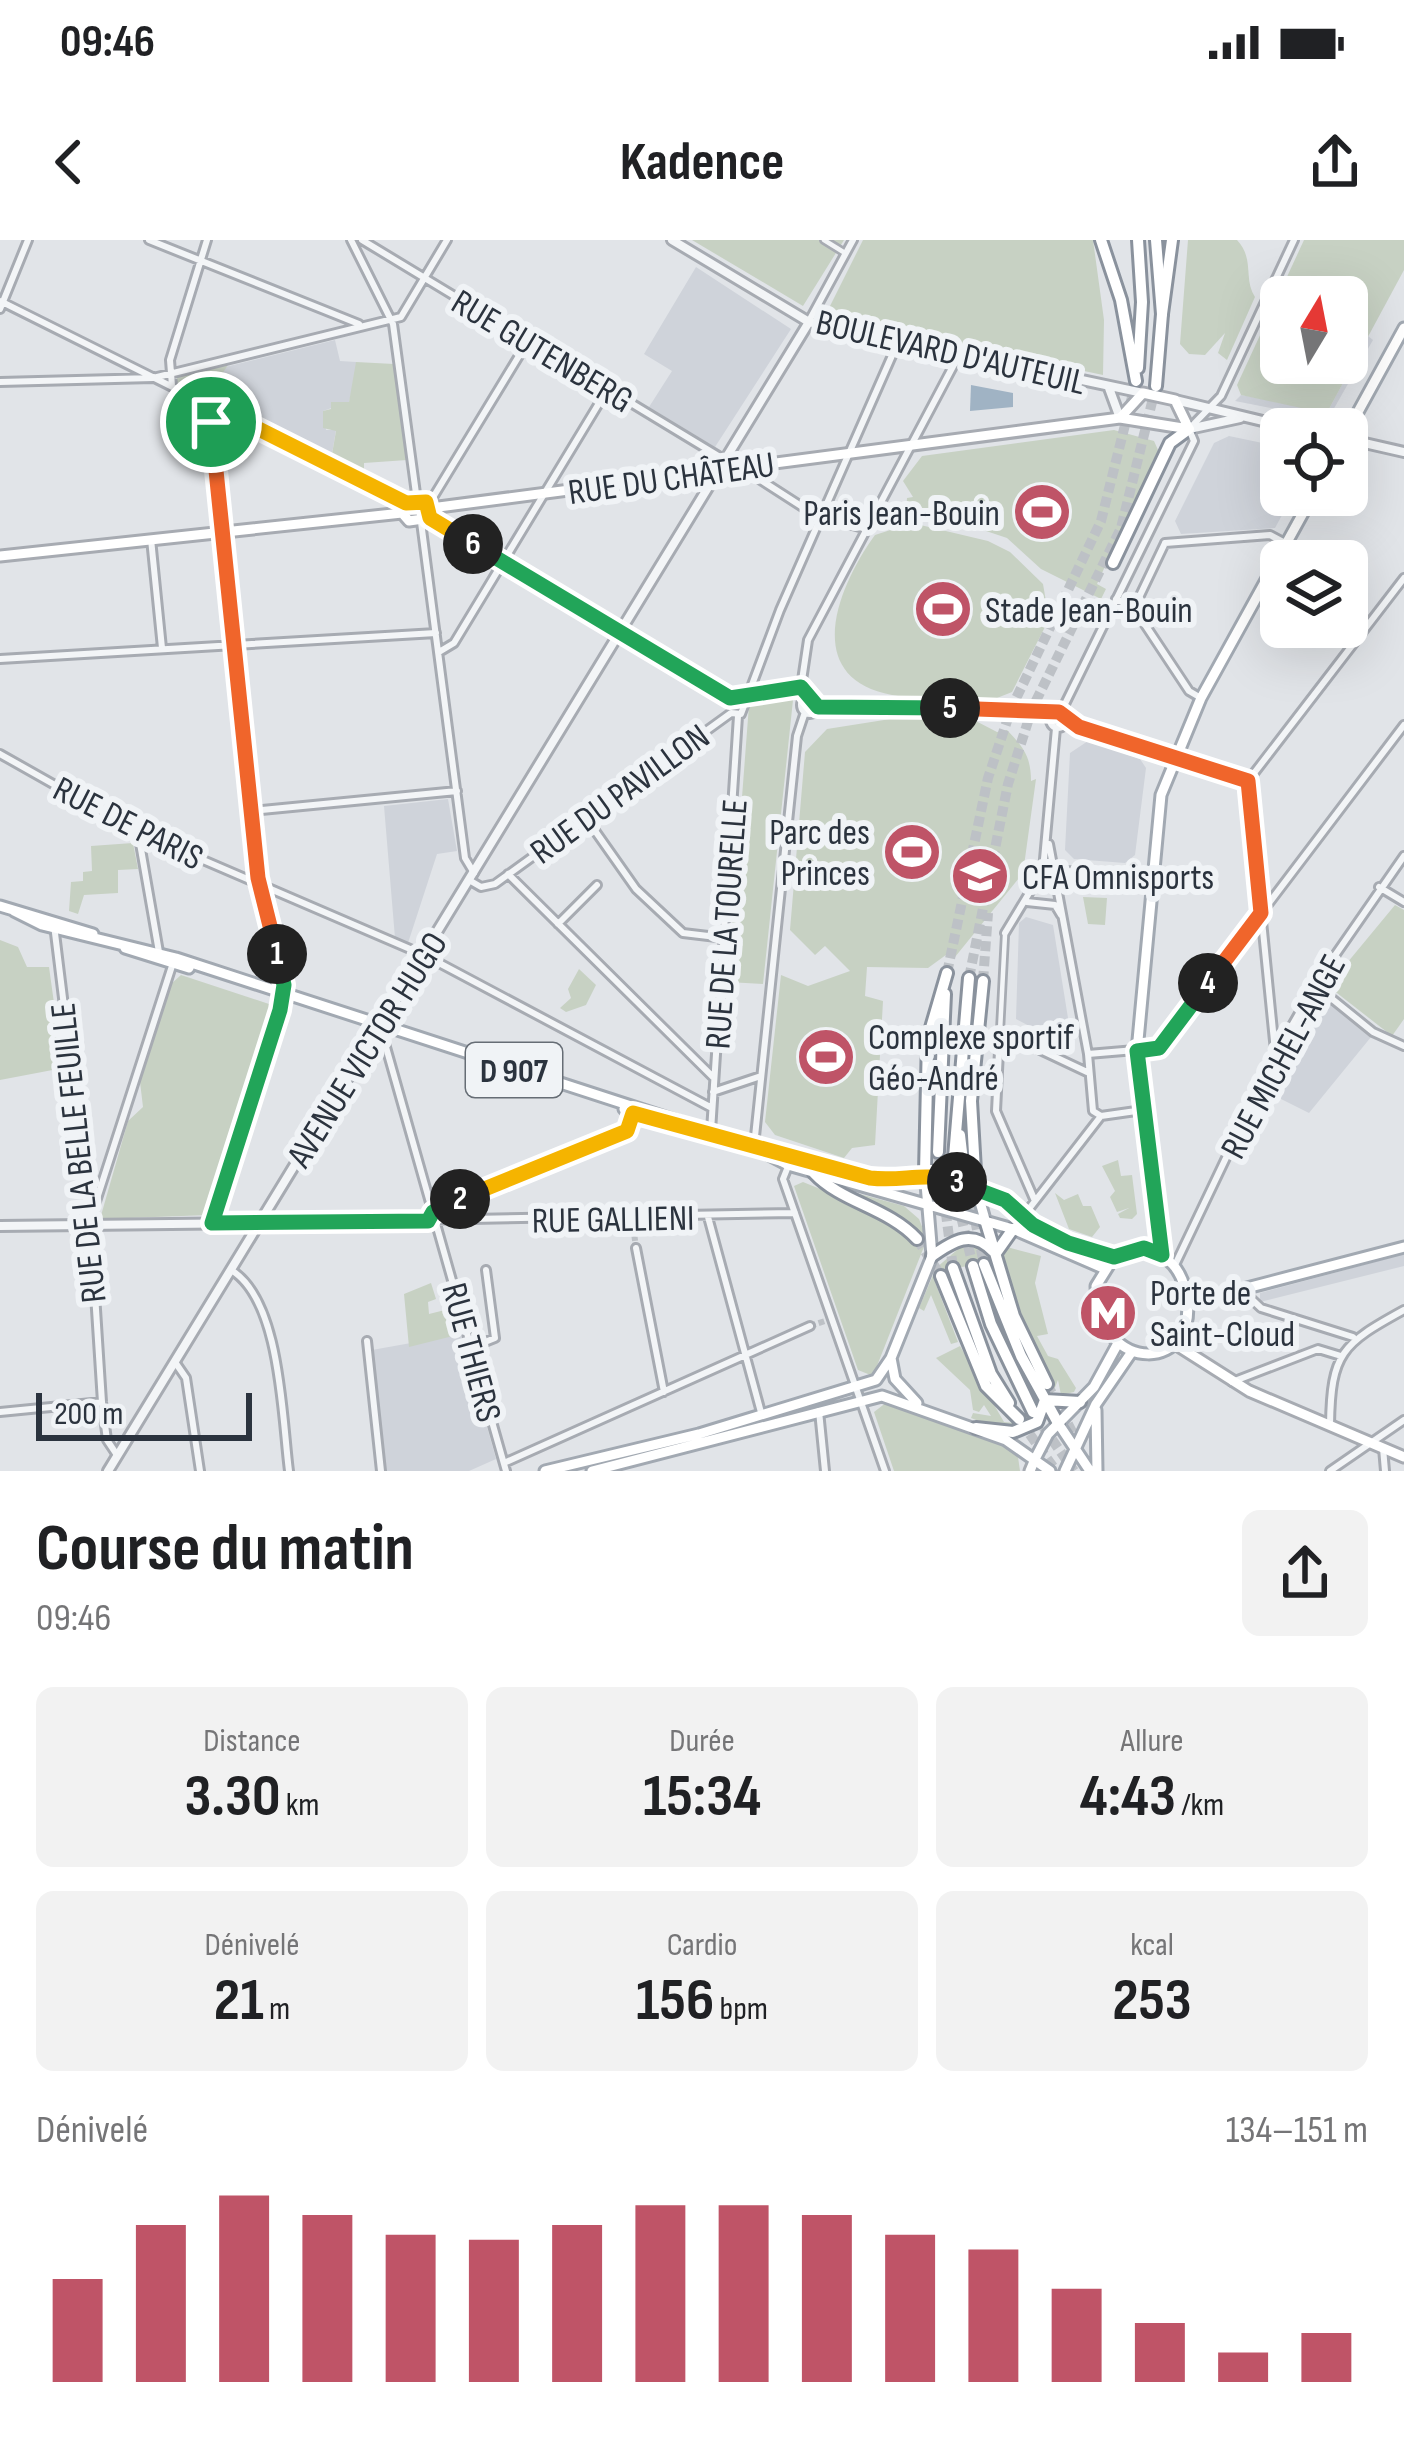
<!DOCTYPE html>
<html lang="fr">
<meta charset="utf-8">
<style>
:root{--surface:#fff;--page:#f2f2f2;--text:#202124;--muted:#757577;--accent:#bf5467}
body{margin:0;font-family:"Sofia Sans Condensed",sans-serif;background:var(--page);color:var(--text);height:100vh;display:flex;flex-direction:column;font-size:45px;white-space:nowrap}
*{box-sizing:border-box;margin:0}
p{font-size:39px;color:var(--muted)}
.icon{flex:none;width:66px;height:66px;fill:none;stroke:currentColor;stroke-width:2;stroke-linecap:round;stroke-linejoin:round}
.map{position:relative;height:1231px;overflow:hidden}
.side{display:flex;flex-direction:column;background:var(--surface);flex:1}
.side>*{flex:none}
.needle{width:78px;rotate:10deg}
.controls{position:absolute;left:1260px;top:36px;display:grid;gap:24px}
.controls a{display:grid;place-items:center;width:108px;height:108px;border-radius:18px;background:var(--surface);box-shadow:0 12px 48px #0002;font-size:60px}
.scale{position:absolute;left:36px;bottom:30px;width:216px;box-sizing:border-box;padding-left:12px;border:6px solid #2b333e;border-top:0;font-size:33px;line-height:42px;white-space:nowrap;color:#2b333e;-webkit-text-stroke:9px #f0f3f6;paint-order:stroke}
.pin{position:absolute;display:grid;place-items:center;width:102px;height:102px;color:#fff;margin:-51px;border:6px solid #fff;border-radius:50%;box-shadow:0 3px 12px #0007}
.km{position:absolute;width:60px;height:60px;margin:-30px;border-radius:50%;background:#222;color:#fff;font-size:33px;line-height:60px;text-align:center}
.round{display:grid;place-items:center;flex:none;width:126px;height:126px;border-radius:18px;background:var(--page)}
.overview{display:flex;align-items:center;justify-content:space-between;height:204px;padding:0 36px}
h1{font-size:66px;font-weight:700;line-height:90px}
.figures{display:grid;grid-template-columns:repeat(3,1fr);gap:18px;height:204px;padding:12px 36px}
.figures div{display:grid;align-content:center;border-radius:18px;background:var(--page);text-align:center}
.figures b{font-size:60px;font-weight:700}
.figures small{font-size:33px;font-weight:400}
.figures p{font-size:33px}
.chart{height:336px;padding:24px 36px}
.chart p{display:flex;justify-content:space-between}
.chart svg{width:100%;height:216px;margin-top:12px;stroke:var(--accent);stroke-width:6}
.status{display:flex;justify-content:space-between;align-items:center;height:84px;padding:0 60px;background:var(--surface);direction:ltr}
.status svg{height:33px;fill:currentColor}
header{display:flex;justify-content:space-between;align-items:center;height:156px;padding:0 36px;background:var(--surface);font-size:54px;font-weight:700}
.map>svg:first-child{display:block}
</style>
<div class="status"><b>09:46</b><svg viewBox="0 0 49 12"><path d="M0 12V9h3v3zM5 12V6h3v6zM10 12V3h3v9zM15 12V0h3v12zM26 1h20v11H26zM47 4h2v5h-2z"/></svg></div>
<header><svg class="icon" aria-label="back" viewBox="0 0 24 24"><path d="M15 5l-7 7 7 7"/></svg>Kadence<svg class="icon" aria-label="share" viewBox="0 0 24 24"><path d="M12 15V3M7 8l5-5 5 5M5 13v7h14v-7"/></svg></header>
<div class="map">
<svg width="1404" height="1231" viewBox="0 0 1404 1231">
<rect width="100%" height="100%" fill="#e1e4e8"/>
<path fill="#cfd3da" d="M696,27L791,89L715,207L649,167L672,131L644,114Z
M1368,96L1373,100L1328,179L1235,161L1241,155L1329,169Z
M335,100L340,121L356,122V133L349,162L323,171L326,190H336L331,220L224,166L217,141L225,127Z
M1229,196L1281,207V255H1293L1275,288L1181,294L1175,281L1214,203Z
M1088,501L1140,519L1146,528L1135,615L1125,623L1074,619L1065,610L1070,513Z
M448,559L457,611L437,614L408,703L395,698L384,566Z
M1026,677L1053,685L1073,809L1016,779L1019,683Z
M1325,760L1371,797L1309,873L1267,852L1317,762Z
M1404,1014V1026L1260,1062V1053Z
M461,1094L496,1219L469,1231H385L372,1110Z"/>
<path fill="#c7d1c3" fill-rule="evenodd" d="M692,0H844L803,66Z
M863,0H1093L1104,80L1103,135L825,76Z
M1188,0H1237C1255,19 1243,39 1255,57L1227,120L1218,113L1225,93L1205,115L1189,114L1180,104Z
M1304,0H1404V30L1329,169L1320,172L1241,155L1237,145ZM1347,57V123H1281V57Z
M356,122L394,124L407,220L364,223V236L331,220L336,191L323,188V171L331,169V162H349Z
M228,125L218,140L224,166L177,142V137Z
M1114,190L1154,201L1158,210L1097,344L1106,349L1101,359L1041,329L1007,298L956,281L953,265L906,276L907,258L913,257L903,241L922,216Z
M912,283L988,301L1010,312L1043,344L1049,379L1012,452L997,458C963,458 926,462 892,455C800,438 838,346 875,295Z
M786,454L793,460L763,744L728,742L749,465L757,458Z
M903,477L970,478L997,492L1007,490C1022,506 1031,515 1031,541L1036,539L1023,633L955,717L950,712L928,728L867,727L865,756L883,761L875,905L852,908L844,918L775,895L765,882L781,735L808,746L850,731L825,706L815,715L790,690L805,512L827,489Z
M133,603L138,629L118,630V653L84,655L78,674L69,671L71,642L83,641V632L92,631L91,606Z
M1083,657L1107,658L1105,685L1088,684Z
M1395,665L1404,670V779L1392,796L1328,746Z
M0,700L18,707L27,727H49L63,828L0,840Z
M579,729L596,745L586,765L566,772L560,768L571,758L568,749Z
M181,735L275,766L209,975L100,979L128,881L143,867L140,842L171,744Z
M1118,920L1121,936L1132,935L1137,974L1132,979L1120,978L1118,974L1129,968L1117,972L1110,957L1115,951L1102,926Z
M803,942L909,985L875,962L834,947L904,966L919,979L927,999L873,1136L858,1130L794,946Z
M1055,953L1064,960L1078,954L1083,966H1091L1100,987L1092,997L1069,989Z
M964,1004L980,1007L991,1023L947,1029L935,1042L958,1102L951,1104L931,1055L924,1071L919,1068L936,1028Z
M1007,1007L1041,1016L1035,1043L1048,1094L1037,1096L1048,1116L1058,1119L1076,1148L1074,1152L1061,1155L1058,1140L1052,1155L1045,1150L1003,1018Z
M431,1043L436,1059L428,1062L429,1074L453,1068L461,1094L409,1107L404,1054Z
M960,1106L1004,1182L1015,1183L1037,1170C1022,1194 995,1187 971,1178L973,1173L991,1176L984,1165L979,1172L973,1170L970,1150L936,1118Z
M887,1162L1004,1206L1018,1217L1020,1231H894L874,1172Z"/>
<path fill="#a0b3c4" d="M971,145L1013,153V167L970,171Z"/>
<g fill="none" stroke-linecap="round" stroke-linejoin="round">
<path stroke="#bdc1c6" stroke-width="6" stroke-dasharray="6 3" stroke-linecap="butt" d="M632,977L636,1008
M810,1086L825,1081"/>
<path stroke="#bdc1c6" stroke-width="10" stroke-dasharray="10 5" stroke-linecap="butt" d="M947,733L988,538L1011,469L1101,281L1136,141
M969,738L1008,544L1032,469L1121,288L1155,150
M983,741L988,673
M938,912L953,1028
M954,917L957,960L973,1026
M963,921L984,1024
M917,999L941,1036
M1047,1144L1080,1207
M1035,1175L1074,1231
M1021,1182L1056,1231"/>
<defs>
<path id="pedestrian" d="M824,0L845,13
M1000,791L1005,695"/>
<path id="minor" d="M149,0L359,84
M351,0L393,84L417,261
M362,0L725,220
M0,61L405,263
M0,69L28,0
M809,81L853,0
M0,142L153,138L401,77L447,0
M172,146L170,120L207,0
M742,228L815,275L867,289
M429,264L528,101
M430,278L735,459
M421,282L465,618L474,633
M151,299L162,408
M1165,303L1270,295L1285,303
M1116,359L1134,368L1189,451L1201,458
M1134,368L1165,303
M439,412L454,403L607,150
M0,419L436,393
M801 465a9 9 0 1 1 18 0a9 9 0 1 1-18 0Z
M805,458L801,447L808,400L959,115
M735,459L801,447
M818,467L1030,469L1051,476
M1050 480a8 8 0 1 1 16 0a8 8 0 1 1-16 0Z
M1061,472L1194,201L1189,189L1221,156L1294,0
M1066,482L1248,541L1275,811
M0,514L138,592L424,715L712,868
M1248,541L1404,338
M251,571L457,551
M586,578L636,649L683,693L725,698
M138,592L159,712
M1049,604L1088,814L1093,871L1101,876L1143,870
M1043,630L1152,635
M508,634L714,838
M469,640L481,647L495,644L731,473L741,474L780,370L898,102
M1379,647L1404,662
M1027,662L1055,665L1061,675
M558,684L597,645
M54,685L90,977L102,1162L107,1200L117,1215
M1005,693L1043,630L1056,488
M1315,745L1373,792L1404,806
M380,786L506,1231
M1088,814L1159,808L1404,485
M713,852L761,836
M711,891L738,476
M754,906L797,496L805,472
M789,924L783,939L885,1231
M1035,961L996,871L1000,791L1087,832
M433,972L627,891L633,873
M92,974L172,726
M708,977L762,1176
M212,983L283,745L258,638L213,166
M260,983L795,973
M1015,987L1101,876
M636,1008L664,1152
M1175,1025L1275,815L1320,737L1404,616
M231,1030C281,1060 282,1178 289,1231
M1243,1051L1261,1068L1353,1097
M367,1101L381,1231
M470,1108L495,1098L486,1030
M175,1122L186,1138L200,1231
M1232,1142L1318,1109L1341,1116
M819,1171L825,1231
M0,1172L102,1162
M1330,1185C1331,1113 1342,1104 1404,1070
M1383,1208L1385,1231
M504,1223L810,1086
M1330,1231L1404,1180"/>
<path id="tertiary" d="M672,0L809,82L1143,153
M1109,148L1120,178
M1175,160L1296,189
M1189,189L1240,178
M1347,199L1404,212
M0,986L260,983
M108,1231L809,82"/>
<path id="secondary" d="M1120,178L1143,153L1175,160L1189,189
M431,268L1120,178L1189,189
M402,273L409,281L430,278L431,268
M402,273L410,262H426L431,268
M0,316L402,273
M1175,1104L1249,1151L1404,1217
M1030,1231L1035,1219"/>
<path id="primary" d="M1347,192L1404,88
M0,666L93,694
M14,671L42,685L176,718L754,906L870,937L895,940L931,934L1005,960L1054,997L1114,1017
M125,708L189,728
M624,869L705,893
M758,909L788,925L1013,989L1103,1028
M976,948L986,983
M1150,1009C1169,1018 1180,1028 1185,1049C1206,1135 1096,1137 1096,1046L1114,1017Z
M1162,1015L1137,811L1161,555L1201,458L1313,255
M1189,1063L1404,1007
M891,1118L895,1139L917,1163
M1096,1170L1097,1231
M1058,1183L1090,1231
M1035,1219L1048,1194L1094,1147L1117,1105
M545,1231L699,1194L876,1140L891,1118L932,1016L925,932
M592,1231L882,1156L1006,1200L1050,1231
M1065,1231L1096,1164L1131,1113"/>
<path id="trunk" d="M1101,0L1121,60L1136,141
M1138,0L1142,62L1138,128
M1156,146L1162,74L1156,0
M1113,323L1170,203L1189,189
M960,895L963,921
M938,912L945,754
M954,917L969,738
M925,932L928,798L947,733
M814,933C842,963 887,967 917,999
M976,948L971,861L983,741
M986,983L1014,1076L1047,1144
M996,1013L1013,989
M932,1016C953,1001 972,989 993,1011
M984,1024L1021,1116L1058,1183
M973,1026L991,1084L1033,1172
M953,1028L991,1134L1009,1163
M941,1036L986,1146L1019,1179
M976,1188L1013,1192L1037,1182L1045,1160L1080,1162"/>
<path id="motorway" d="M1162,74L1172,0"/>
</defs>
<use href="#pedestrian" stroke="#a7abb2" stroke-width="10"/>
<use href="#minor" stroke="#a7abb2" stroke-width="12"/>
<use href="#tertiary" stroke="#a7abb2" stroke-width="14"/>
<use href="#secondary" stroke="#a7abb2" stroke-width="15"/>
<use href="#primary" stroke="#a2a9b2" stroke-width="15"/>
<use href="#trunk" stroke="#8a929d" stroke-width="16"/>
<use href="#motorway" stroke="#8a929d" stroke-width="16"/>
<use href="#pedestrian" stroke="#f3f5f7" stroke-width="4.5"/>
<use href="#minor" stroke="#f3f5f7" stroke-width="6"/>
<use href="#tertiary" stroke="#f3f5f7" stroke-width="8"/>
<use href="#secondary" stroke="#fff" stroke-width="9"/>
<use href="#primary" stroke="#fff" stroke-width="9"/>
<use href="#trunk" stroke="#fff" stroke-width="10"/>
<use href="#motorway" stroke="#fff" stroke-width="10"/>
</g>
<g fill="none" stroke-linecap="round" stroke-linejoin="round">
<defs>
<path id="split-1" d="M211,182L258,638L277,714"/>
<path id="split-2" d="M277,714L284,745L280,770L212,983L428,981L433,972L460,959"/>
<path id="split-3" d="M460,959L627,891L633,873L870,938C905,942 923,931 957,942"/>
<path id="split-4" d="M957,942L1005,960L1033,985L1068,1003L1114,1017L1144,1008L1162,1015L1137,811L1159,808L1208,743"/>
<path id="split-5" d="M950,468L1059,472L1079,487L1248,541L1261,673L1208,743"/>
<path id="split-6" d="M473,304L730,458L801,447L818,467L950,468"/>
<path id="split-7" d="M211,182L213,166L406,263L426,262L430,278L473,304"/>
</defs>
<use href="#split-1" stroke="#fff" stroke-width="24"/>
<use href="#split-2" stroke="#fff" stroke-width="24"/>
<use href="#split-3" stroke="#fff" stroke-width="24"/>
<use href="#split-4" stroke="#fff" stroke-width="24"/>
<use href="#split-5" stroke="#fff" stroke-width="24"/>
<use href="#split-6" stroke="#fff" stroke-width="24"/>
<use href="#split-7" stroke="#fff" stroke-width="24"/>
<use href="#split-1" stroke="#f0652b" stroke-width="15"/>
<use href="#split-2" stroke="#22a559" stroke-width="15"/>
<use href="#split-3" stroke="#f5b400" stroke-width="15"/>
<use href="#split-4" stroke="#22a559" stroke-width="15"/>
<use href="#split-5" stroke="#f0652b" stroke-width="15"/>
<use href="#split-6" stroke="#22a559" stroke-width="15"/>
<use href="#split-7" stroke="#f5b400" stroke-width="15"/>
</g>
<defs>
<symbol id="stadium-disc" viewBox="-11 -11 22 22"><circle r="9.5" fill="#bf5467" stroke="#f0f3f6"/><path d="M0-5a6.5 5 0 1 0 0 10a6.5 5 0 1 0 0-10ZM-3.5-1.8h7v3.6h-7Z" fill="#fff"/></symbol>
<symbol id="university-disc" viewBox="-11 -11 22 22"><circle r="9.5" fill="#bf5467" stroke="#f0f3f6"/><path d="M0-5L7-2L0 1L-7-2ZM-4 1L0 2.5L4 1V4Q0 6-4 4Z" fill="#fff"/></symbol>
<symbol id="metro-disc" viewBox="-11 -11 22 22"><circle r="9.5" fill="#bf5467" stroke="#f0f3f6"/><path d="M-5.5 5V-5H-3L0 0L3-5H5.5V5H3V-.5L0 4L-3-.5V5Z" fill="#fff"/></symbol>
</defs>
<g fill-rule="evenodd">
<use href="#stadium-disc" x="1009" y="239" width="66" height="66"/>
<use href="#stadium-disc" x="910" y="336" width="66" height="66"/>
<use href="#stadium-disc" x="879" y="579" width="66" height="66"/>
<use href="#university-disc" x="947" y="603" width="66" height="66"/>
<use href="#stadium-disc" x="793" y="784" width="66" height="66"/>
<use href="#metro-disc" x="1075" y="1040" width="66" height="66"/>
</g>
<g text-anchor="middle" stroke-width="12" stroke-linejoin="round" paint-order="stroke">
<rect fill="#f0f3f6" stroke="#666d75" stroke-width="3" x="466" y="803" width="96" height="54" rx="9"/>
<g font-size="33" font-weight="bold" fill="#2b333e">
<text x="514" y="842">D 907</text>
</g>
<g font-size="36" fill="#2b333e" stroke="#f0f3f6">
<text transform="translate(543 110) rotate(31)" y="13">RUE GUTENBERG</text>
<text transform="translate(951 111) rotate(13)" y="13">BOULEVARD D'AUTEUIL</text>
<text transform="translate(671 237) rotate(-8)" y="13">RUE DU CHÂTEAU</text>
<text transform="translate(619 553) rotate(-36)" y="13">RUE DU PAVILLON</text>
<text transform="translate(129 582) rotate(27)" y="13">RUE DE PARIS</text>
<text transform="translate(725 684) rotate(-86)" y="13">RUE DE LA TOURELLE</text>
<text transform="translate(366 809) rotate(-58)" y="13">AVENUE VICTOR HUGO</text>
<text transform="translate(1282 816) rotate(-62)" y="13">RUE MICHEL-ANGE</text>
<text transform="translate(77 913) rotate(-96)" y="13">RUE DE LA BELLE FEUILLE</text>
<text transform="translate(613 978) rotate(-1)" y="13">RUE GALLIENI</text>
<text transform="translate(473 1112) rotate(75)" y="13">RUE THIERS</text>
</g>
<g font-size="36" fill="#2b333e" stroke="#f0f3f6" text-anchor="start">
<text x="1000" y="285" text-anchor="end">Paris Jean-Bouin</text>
<text x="985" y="382">Stade Jean-Bouin</text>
<text x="870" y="604" text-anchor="end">Parc des<tspan x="870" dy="41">Princes</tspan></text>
<text x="1022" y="649">CFA Omnisports</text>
<text x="868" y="809">Complexe sportif<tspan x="868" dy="41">Géo-André</tspan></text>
<text x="1150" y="1065">Porte de<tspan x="1150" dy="41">Saint-Cloud</tspan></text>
</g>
</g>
</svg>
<div class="controls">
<a><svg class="needle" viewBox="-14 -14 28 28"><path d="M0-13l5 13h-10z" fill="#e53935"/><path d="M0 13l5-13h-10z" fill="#757577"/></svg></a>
<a><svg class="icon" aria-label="locate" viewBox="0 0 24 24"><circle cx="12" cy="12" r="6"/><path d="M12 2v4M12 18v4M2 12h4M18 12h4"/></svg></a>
<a><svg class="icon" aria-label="layers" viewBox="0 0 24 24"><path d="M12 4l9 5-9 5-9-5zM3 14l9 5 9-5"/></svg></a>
</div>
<div class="scale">200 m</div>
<div class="pin" style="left:211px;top:182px;background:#1e9e55"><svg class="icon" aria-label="arrive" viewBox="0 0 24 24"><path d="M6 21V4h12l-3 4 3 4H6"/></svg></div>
<b class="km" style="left:277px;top:714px">1</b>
<b class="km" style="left:460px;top:959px">2</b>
<b class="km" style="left:957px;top:942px">3</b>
<b class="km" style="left:1208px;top:743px">4</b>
<b class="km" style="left:950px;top:468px">5</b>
<b class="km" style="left:473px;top:304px">6</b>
</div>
<section class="side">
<div class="overview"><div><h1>Course du matin</h1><p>09:46</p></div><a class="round"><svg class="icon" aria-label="share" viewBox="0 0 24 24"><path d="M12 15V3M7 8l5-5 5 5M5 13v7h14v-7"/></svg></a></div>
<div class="figures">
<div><p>Distance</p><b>3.30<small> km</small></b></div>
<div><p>Durée</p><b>15:34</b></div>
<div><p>Allure</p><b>4:43<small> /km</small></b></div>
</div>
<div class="figures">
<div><p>Dénivelé</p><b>21<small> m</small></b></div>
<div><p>Cardio</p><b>156<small> bpm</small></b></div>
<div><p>kcal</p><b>253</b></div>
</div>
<div class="chart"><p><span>Dénivelé</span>134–151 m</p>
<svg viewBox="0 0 160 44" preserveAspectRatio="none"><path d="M5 44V23M15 44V12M25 44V6M35 44V10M45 44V14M55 44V15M65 44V12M75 44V8M85 44V8M95 44V10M105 44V14M115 44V17M125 44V25M135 44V32M145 44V38M155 44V34"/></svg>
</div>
</section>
